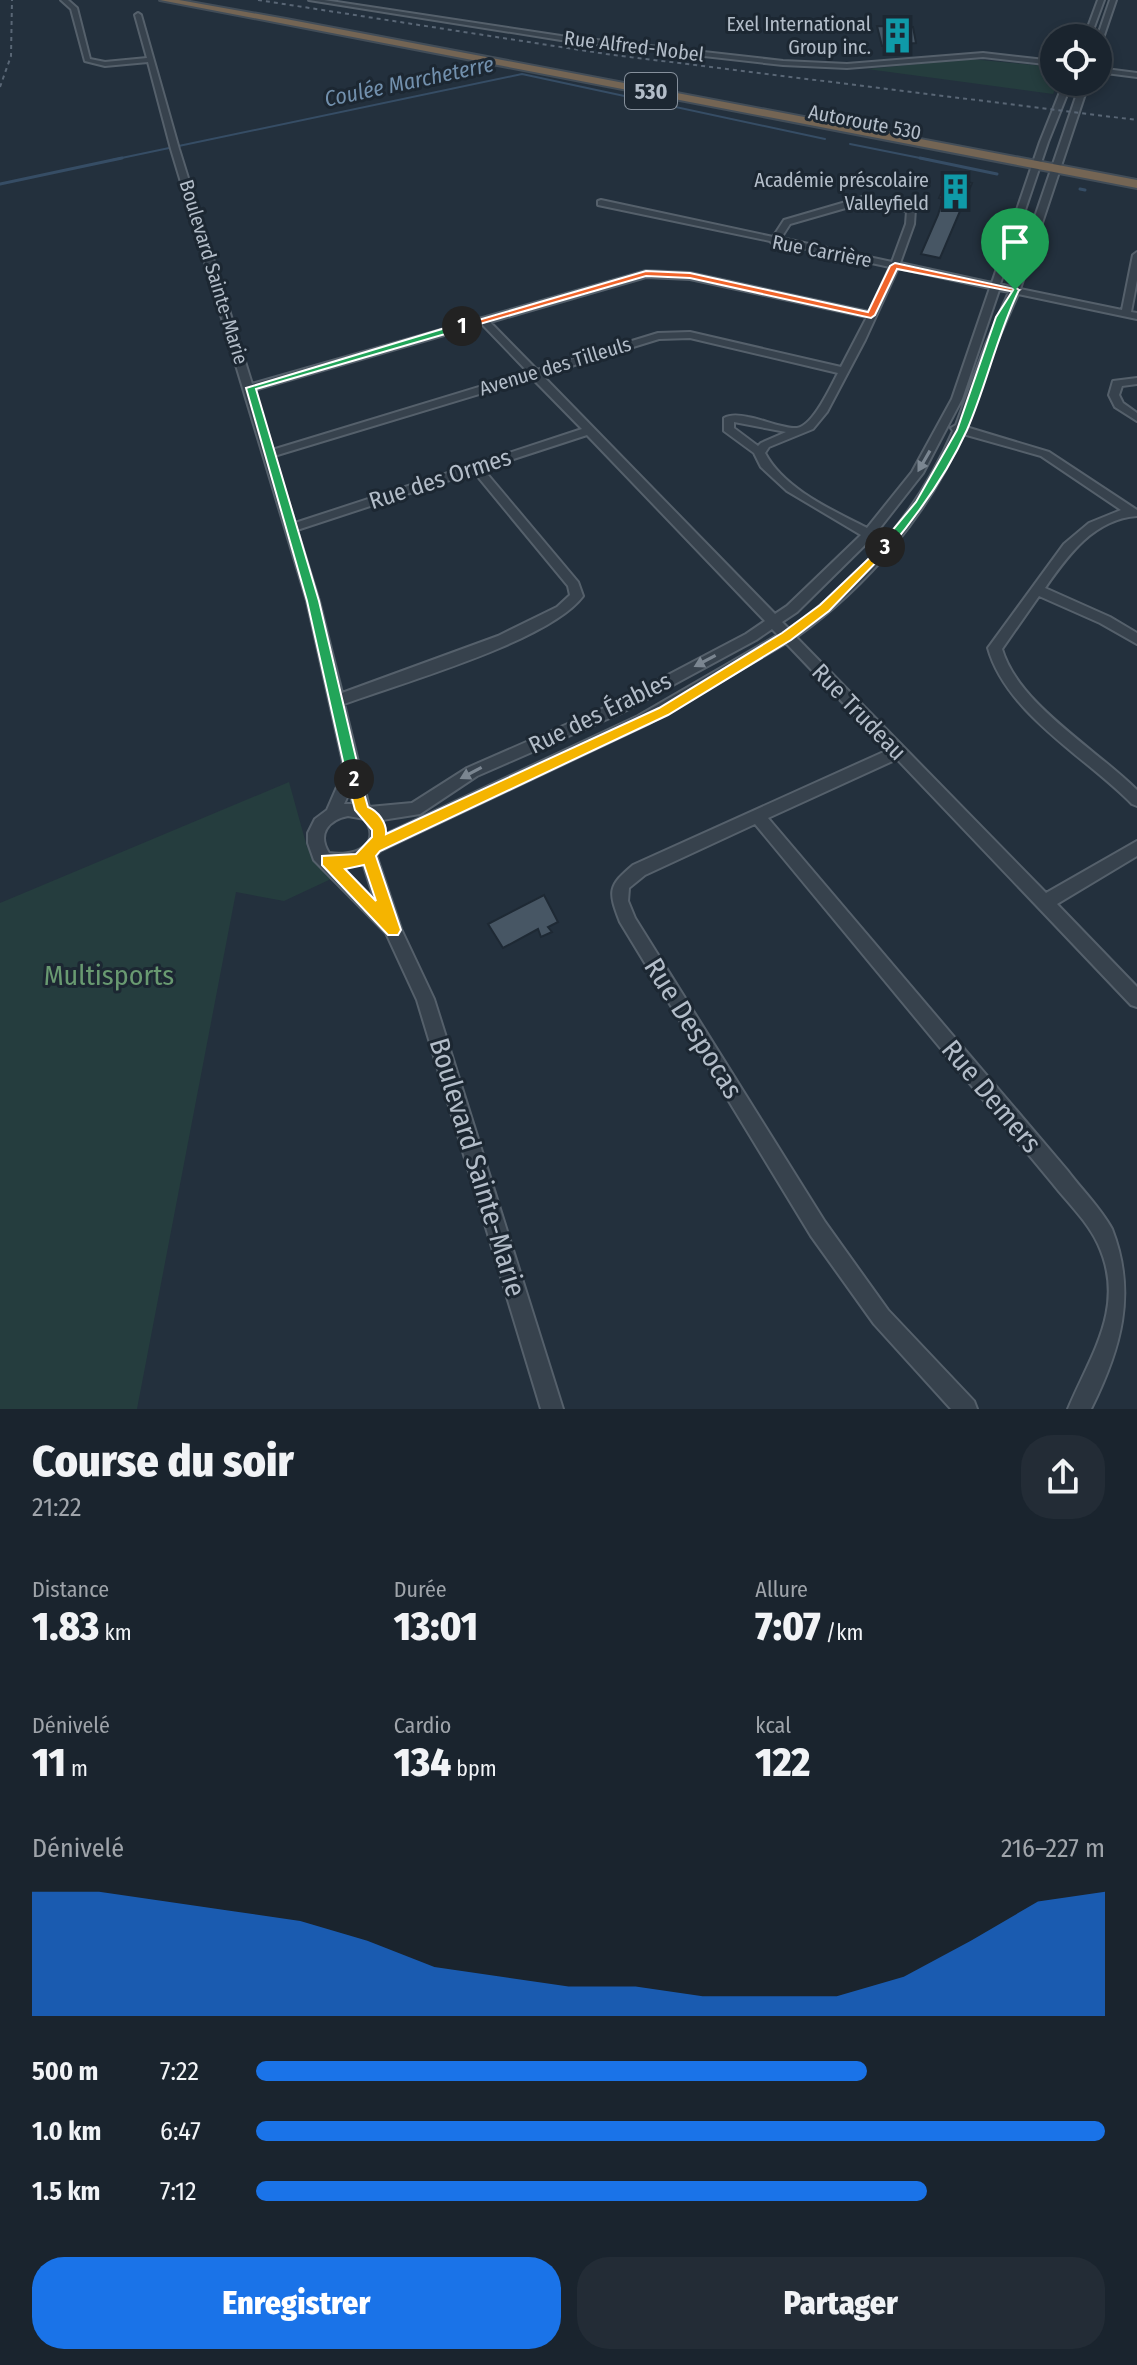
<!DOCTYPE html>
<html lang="fr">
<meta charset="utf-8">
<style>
:root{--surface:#1a242e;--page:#232c36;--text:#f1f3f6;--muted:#9fa4aa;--line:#38414a;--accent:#1a73e8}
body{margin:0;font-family:"Fira Sans Condensed",sans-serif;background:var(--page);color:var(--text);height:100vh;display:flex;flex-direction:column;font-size:30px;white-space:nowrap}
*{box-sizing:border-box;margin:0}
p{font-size:26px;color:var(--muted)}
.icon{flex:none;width:44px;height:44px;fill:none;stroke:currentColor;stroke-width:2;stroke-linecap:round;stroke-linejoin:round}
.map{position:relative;height:1409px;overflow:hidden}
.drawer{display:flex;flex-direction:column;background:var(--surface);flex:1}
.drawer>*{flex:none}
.fabs{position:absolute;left:1040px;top:24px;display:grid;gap:16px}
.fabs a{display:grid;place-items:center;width:72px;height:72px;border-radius:50%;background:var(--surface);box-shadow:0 4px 12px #0003,0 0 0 2px var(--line);font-size:40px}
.pin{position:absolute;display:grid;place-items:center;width:68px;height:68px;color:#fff;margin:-82px -34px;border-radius:50% 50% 50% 0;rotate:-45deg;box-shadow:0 0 8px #0007}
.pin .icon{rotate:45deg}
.km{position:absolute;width:40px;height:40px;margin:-20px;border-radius:50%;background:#222;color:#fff;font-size:22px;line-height:40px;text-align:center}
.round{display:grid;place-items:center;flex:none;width:84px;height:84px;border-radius:32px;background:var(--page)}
.overview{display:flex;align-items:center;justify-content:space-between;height:136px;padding:0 32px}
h1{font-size:44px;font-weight:800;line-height:60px}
.metrics{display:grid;grid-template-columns:repeat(3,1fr);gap:12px;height:136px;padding:8px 32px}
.metrics div{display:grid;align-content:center}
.metrics b{font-size:40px;font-weight:800}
.metrics small{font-size:22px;font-weight:400}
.metrics p{font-size:22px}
.chart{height:224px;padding:16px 32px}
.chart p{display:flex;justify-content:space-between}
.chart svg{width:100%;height:144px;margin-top:8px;fill:var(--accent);opacity:.7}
.cta{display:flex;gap:16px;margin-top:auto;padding:16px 32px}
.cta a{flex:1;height:92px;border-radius:32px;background:var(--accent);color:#fff;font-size:32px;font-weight:800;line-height:92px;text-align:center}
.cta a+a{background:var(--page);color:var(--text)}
ul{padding:0 32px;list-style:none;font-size:26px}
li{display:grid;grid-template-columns:128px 96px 1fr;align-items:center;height:60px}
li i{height:20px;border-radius:10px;background:var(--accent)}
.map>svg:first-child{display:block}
</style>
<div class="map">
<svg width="1137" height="1409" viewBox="0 0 1137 1409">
<rect width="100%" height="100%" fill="#23303d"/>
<path fill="#253d3e" d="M971,59L1054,67V82H1058L1053,94L867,69Z
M289,782L307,847L331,879L284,901L236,892L137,1409H0V903Z"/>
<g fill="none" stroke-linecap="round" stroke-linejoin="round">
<path stroke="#364d65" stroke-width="2" d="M850,144L930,160
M112,160L522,74L825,139"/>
<path stroke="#364d65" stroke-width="3" d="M920,158L997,174
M0,184L122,158
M1080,189L1085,190"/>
</g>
<path fill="#475664" stroke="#1e2934" stroke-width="2" d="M877,26L913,27L916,43L882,46Z
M947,179L972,183L940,258L921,254L938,215L943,199L939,198Z
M544,895L558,922L548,927L552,932L541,937L538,929L503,948L488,924Z"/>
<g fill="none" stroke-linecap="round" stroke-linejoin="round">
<defs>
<path id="minor" d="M61,0H68L77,8L90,59L105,62L147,58L135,15L138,13L141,15L179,149L252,384L646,271L690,273L869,312L890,267L778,243L774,245L770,241L598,205V201L601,200L773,237L784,220L863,197L911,206L915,209L914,224L900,263L992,283L1040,142L1064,82H1072L1048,142L1000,284L1011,287L1081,82H1089L1020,289L1122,310L1133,255L1137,252V280L1131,312L1137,313V319L1018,294L996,344L966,427L1049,452L1137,510V516C1094,519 1068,555 1045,588L1110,617L1137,633V644L1100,623L1039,596L1002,649C1018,704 1096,749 1137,790V806L1132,804C1086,757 1006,713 988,648L1064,544L1089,523L1121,510L1041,456L963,434C928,514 868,586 796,637L1046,893L1137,841V856L1057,904L1137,987V1007L1131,1005L897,759L768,818L1067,1170C1081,1189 1100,1207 1112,1229C1137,1293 1121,1349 1091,1409H1068C1091,1354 1127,1306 1098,1244C1088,1222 1068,1203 1053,1184L755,824L645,875L629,888L628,901L635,918L825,1222L888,1310L974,1401L977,1409H951L874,1324L811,1236L620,922C608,891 608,886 633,865L888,750L786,643L648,724L380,851L376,855L401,929L434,999L563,1409H541L417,1000L386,933L314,860L308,843V833L315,819L327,810L337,787L343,762L307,601L171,149L148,62L105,66L85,61L71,9ZM863,203L907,211L906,224L892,262L781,238L790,224ZM898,268L990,288L952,399L912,472L867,528C832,510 784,489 765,453L769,447L813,429L827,412L865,340ZM646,277L690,279L867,317L841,367L690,332L658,333L537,370L490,322ZM999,290L1009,292L986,344L956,425L951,428L953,431C919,510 860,580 789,629L782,622L797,612L870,540H878L880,537L876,533L923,473L962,399ZM482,324L528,372L272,450L254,390ZM690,338L838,373C831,386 813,426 797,428C785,429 761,419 748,417C739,415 731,414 724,418V431L754,453L761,467L787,491L861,535L787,606L775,614L542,375L659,339ZM532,378L582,429L295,523L274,456ZM734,422L786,432L761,443L758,446L734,428ZM587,435L765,621L746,634L611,705L467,768L412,803L369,807L344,704C401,683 550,641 583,596L578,582L483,469ZM474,472L568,586L570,595L557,607L498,636L342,693L319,601L297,530ZM772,629L778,635L638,716L386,834L382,820L420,814L477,776L621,713L756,640ZM350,791L353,804H344ZM348,816L365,819C383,847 352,857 329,853C317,834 328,820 348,816ZM363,863L375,901L343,868Z
M309,0H324L561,36L783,61L847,64L983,53L1054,61V65L983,57L847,68L783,65L561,40Z
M1098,0H1104L1090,38H1084Z
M1110,0H1116L1101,44L1098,46L1097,38Z
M1098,68L1137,73V77L1098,72Z
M1137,378V384L1122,386L1119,395L1123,403L1137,413V421L1115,407L1109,395L1113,381Z"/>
<path id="highway" d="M160,0H179L286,19L1137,180V188Z"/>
</defs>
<use href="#minor" stroke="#55606b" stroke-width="4"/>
<use href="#highway" stroke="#424d58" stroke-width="4"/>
<use href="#minor" fill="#37424d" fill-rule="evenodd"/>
<use href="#highway" fill="#746554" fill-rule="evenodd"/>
<path stroke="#596675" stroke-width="2" stroke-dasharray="4 4" stroke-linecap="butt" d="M258,0L606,54L1137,120
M0,87L11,56L12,0"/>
</g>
<defs><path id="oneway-solid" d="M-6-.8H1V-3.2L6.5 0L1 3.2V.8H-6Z" transform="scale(2)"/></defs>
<g fill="#7b8691">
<use href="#oneway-solid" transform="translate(924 461) rotate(120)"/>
<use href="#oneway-solid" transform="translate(705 661) rotate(152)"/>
<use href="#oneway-solid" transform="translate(471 773) rotate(152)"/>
</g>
<path fill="#f0652b" stroke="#fff" stroke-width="2" d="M895,263L1019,290L1015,292L897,269L875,315L871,318L690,278L646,276L466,328L458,326L646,271L690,273L868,312L890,266Z"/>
<path fill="#22a559" stroke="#fff" stroke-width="2" d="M462,323L466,328L256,389L319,601L361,779L354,785L347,779L307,601L246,388Z"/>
<path fill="#f5b400" stroke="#fff" stroke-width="2" fill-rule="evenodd" d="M885,543L890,547L889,549L829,611L791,640L668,715L380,851L376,856L401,930L398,935H388L322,865V856L356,854L372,837V830L355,810L347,779L349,775H359L368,807C378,811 387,823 386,834L659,708L782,633L820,605ZM364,865L376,901L345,869Z"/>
<path fill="#22a559" stroke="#fff" stroke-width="2" d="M1015,287L1019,290C997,335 987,384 967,430C947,474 919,513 889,549H881V544L916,502L957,430L996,317Z"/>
<defs>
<symbol id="building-bare" viewBox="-9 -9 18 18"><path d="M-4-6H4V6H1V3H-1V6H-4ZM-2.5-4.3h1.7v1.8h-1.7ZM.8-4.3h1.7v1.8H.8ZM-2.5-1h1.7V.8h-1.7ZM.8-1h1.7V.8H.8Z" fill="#0f9aa8" stroke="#1c2732" stroke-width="2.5" paint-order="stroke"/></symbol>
</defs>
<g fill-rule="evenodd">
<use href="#building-bare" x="872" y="10" width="51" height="51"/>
<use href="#building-bare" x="930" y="166" width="51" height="51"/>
</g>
<g text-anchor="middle" stroke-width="6" stroke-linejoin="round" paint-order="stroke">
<g font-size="20" fill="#b3bdc9" stroke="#1c2732" text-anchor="end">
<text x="871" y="31">Exel International<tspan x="871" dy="23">Group inc.</tspan></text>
<text x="929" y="187">Académie préscolaire<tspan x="929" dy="23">Valleyfield</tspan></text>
</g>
<g font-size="20" fill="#b3bdc9" stroke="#1c2732">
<text transform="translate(634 46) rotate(7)" y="7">Rue Alfred-Nobel</text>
<text transform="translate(865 122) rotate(11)" y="7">Autoroute 530</text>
<text transform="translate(822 251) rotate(11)" y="7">Rue Carrière</text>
<text transform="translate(214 272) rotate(73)" y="7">Boulevard Sainte-Marie</text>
<text transform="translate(555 366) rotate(-17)" y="7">Avenue des Tilleuls</text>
</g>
<g font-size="22" font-style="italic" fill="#7290ad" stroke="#1c2732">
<text transform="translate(409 81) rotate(-12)" y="8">Coulée Marcheterre</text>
</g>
<rect fill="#1c2732" stroke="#86909c" stroke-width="2" x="625" y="73" width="52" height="36" rx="6"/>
<g font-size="22" font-weight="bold" fill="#b3bdc9">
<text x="651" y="99">530</text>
</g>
<g font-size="24" fill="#b3bdc9" stroke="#1c2732">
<text transform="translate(440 479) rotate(-18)" y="8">Rue des Ormes</text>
<text transform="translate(859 712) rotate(46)" y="8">Rue Trudeau</text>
<text transform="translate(600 713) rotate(-26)" y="8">Rue des Érables</text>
</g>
<g font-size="28" fill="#699a71" stroke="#1c2732">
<text x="109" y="985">Multisports</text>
</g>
<g font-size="28" fill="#b3bdc9" stroke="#1c2732">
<text transform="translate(694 1028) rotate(58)" y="10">Rue Despocas</text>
<text transform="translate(992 1096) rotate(50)" y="10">Rue Demers</text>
<text transform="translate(478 1167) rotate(73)" y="10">Boulevard Sainte-Marie</text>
</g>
</g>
</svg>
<div class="fabs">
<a><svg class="icon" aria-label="locate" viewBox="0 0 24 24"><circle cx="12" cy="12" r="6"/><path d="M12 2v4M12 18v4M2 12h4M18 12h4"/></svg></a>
</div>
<div class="pin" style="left:1015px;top:290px;background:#1e9e55"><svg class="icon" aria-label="arrive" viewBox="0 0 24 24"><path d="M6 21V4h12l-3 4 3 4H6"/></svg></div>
<b class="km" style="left:462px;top:326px">1</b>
<b class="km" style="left:354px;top:779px">2</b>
<b class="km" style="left:885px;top:547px">3</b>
</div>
<section class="drawer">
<div class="overview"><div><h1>Course du soir</h1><p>21:22</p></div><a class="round"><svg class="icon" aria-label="share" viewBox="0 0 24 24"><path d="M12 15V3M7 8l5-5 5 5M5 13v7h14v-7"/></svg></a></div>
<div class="metrics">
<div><p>Distance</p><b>1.83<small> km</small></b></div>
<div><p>Durée</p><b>13:01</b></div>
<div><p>Allure</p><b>7:07<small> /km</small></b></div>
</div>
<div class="metrics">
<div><p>Dénivelé</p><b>11<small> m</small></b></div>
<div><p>Cardio</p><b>134<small> bpm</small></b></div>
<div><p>kcal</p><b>122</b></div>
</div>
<div class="chart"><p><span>Dénivelé</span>216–227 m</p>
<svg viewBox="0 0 160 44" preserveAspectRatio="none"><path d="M0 44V6L10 6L20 9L30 12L40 15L50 21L60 29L70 32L80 35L90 35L100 38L110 38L120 38L130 32L140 21L150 9L160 6V44z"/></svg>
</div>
<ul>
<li><b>500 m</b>7:22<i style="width:72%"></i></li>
<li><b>1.0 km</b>6:47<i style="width:100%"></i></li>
<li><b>1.5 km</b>7:12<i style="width:79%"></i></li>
</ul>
<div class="cta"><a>Enregistrer</a><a>Partager</a></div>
</section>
